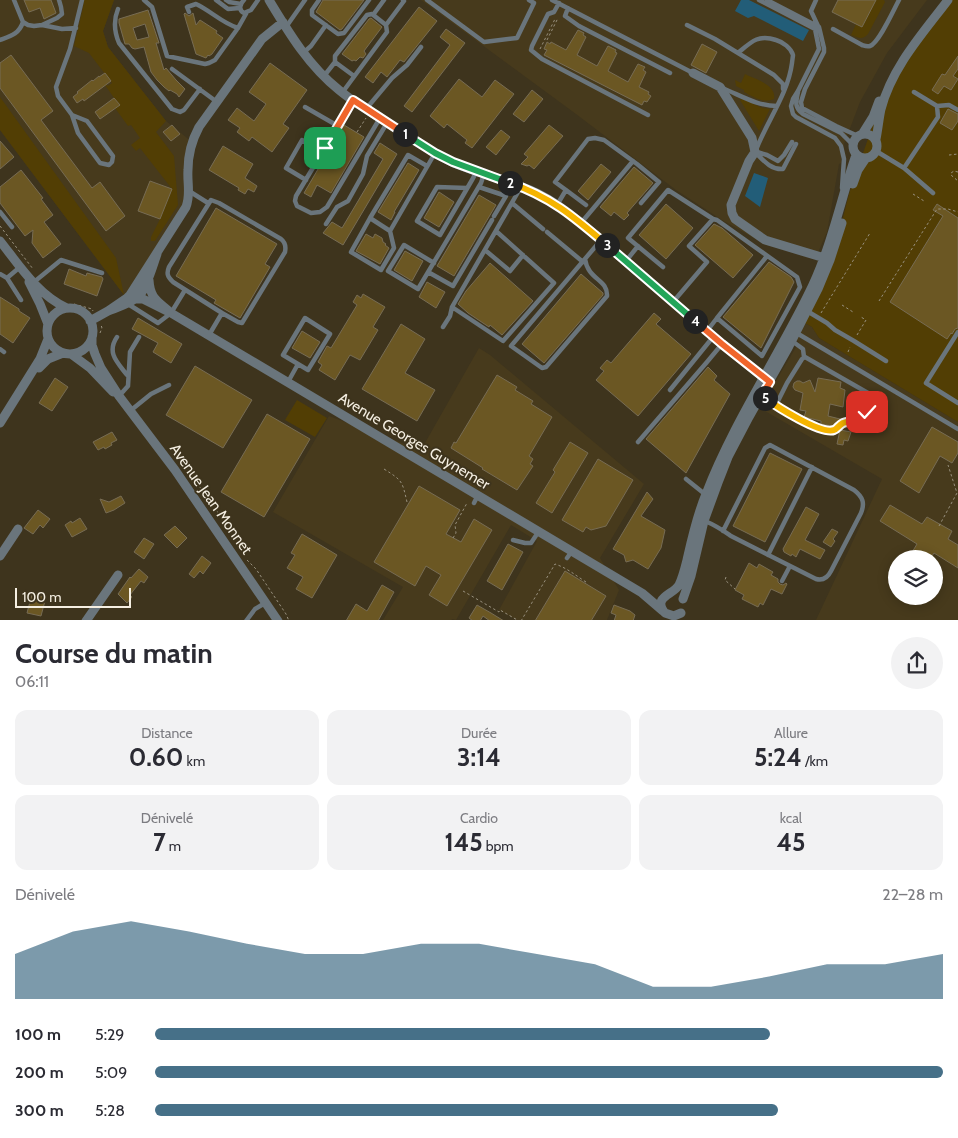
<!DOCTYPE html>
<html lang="fr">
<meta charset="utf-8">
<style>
:root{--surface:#fff;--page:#f2f2f3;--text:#2b2b33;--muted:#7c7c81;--accent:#467088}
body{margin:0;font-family:Cabin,sans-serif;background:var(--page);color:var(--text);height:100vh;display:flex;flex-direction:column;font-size:19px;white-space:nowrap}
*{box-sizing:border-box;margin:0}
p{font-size:16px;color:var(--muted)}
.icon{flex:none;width:28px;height:28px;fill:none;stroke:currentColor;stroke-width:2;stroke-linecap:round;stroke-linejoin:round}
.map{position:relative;height:620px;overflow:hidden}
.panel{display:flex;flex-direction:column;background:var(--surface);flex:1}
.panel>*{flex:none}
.controls{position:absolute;left:888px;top:550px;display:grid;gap:10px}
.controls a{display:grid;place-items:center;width:55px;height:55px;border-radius:50%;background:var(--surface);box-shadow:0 2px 12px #0003;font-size:25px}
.scale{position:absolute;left:15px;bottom:12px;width:116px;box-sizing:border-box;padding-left:5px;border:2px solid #f5efe2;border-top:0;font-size:14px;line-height:18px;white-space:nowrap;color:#f5efe2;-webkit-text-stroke:4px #3e341d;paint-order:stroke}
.pin{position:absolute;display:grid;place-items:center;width:42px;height:42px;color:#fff;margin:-21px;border-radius:10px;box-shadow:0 2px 8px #0006}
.km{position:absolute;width:25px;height:25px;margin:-12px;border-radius:50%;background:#222;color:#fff;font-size:14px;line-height:25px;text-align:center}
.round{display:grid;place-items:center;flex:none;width:52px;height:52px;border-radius:26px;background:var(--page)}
.head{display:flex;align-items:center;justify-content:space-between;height:85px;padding:0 15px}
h1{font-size:28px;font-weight:800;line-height:38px}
.figures{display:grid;grid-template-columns:repeat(3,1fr);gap:8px;height:85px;padding:5px 15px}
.figures div{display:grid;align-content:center;border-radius:12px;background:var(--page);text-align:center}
.figures b{font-size:25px;font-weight:800}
.figures small{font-size:14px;font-weight:400}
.figures p{font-size:14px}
.chart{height:140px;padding:10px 15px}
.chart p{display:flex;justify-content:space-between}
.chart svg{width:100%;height:90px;margin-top:5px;fill:var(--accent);opacity:.7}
ul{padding:0 15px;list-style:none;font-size:16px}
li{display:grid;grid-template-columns:80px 60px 1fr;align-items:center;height:38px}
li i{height:12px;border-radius:6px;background:var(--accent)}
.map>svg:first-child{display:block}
</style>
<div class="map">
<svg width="958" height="621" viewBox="0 0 958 621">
<rect width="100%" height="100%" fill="#3e341d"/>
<path fill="#473a1c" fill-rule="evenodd" d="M0,0H114L103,31L108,47L166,121L192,142L189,197L135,291L124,295L0,130Z
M421,0H927L887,53L860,102L841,152V163L839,164L827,232L816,257L766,245L722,220L676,190L576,114Z
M805,323L812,327L819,338L958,422V620H816L882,479L760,408L799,342L796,340ZM896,559H934V596H896Z
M479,348L490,355L644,484L600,558L619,590L607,620H517L499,610L537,541L511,525L456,620L452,619L451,621L383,620L403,587L273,512L329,416L421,450Z"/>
<path fill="#523e04" d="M84,0H114L103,31L108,47L166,121L156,132L174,156L178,205L155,241H151V237L160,219L172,189L140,148L136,151L131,145L140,138L131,125L128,126L115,108L119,105L105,85L106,84L108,86L112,83L89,53L74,46L83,8Z
M876,0H884L885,2L868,34C863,40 858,38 851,35L856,24L862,27Z
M945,0H958V422L819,338L812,327L805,323L837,241L849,194L881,101Z
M745,74C755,79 777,85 774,99C763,104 754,97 744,92V90L736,86L735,80L741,83Z
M0,97L116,258L124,295L0,130Z
M741,98L762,108L770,109L759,131L740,100Z
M297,400L327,418L315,437L285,420Z"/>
<path fill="#225d78" d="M741,0H749L809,30L803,41L754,16L748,18L735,11Z
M754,173L768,178L760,207L745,196Z"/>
<path fill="#6b5723" stroke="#776c54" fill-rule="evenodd" d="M24,0H51L56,13L44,19L40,8L29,12Z
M323,0H364L342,29L340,30L316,12Z
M838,0H876L862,27L832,12Z
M419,7L437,21L404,62L400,60L387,77L381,72L373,83L365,77Z
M148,10L159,43H156L164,70L166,68L176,80L185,89L179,97L177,94L170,90L169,91L164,87L157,80L151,72L144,47L135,49L132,48L129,44H125L119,23V19ZM145,24L149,37L137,40L133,28Z
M185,13L189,16L193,13L196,25L200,20L217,31L216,33L223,38L212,54L209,56L208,55L206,58L196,54L184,14Z
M371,18L382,27L364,51L366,54L363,58L360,57L356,61L354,60L352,61L342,54L369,19Z
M446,29L465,43L412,112L404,106L450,45L440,37Z
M578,30L584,33L583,35L586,37L577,55L597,66L608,46L616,50L615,52L617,53L608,71L628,82L638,64L645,67L643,70L646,72L639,87L649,92L648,94L651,96L647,102L644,101L642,105L544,55L547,50L544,49L547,42L550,44L551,42L566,50Z
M702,44L717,52L706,73L691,65Z
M11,55L53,111L41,120L92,188L100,182L125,216L106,231L0,88V63Z
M958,56V69L953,76L958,79L951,90L944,86L938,94L932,90L942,74L945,75Z
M270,63L307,90L283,124L289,128L272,152L252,137L249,141L237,132L240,128L228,120L237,108L254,121L266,104L249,92Z
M105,73L111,81L84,101L83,99L77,103L73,97L78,93L77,92L92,80L93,81L99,76V77Z
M459,79L482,97L495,80L514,94L472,148L465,143L467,140L447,124L444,128L430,116Z
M532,90L543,99L524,122L513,114Z
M114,98L120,105L100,119L95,112Z
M948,109L958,114V121L952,130L940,123Z
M172,125L180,134L171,141L163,132Z
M344,125L364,137L331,193L317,185L311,197L304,193Z
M549,125L563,136L534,169L529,165L527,166L521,164L528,157L524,154Z
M501,130L510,137L496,155L486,147Z
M0,141L14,157L0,169Z
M380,143L397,154L343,245L323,233L332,222L342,228L383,159L374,153Z
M223,146L253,164L245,178L257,186L254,192L248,189L245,194L238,190L239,188L209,170Z
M408,163L419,170L394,212H395L391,220L378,212Z
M601,164L611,172L588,200L578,191Z
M634,167L653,183L627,213L629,215L624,220L614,212L611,216L600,207Z
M21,170L43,198L41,199L53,215L44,222L61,244L43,258L32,243L33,230L25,236L0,203V187Z
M150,181L172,189L160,219L138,211Z
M439,192L454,202L439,227L424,218Z
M479,195L496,205L454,276L437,266Z
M666,204L693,228L666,259L639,235Z
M937,204L958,218V328L955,329L952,334L951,333L947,339L890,302L943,216L933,210Z
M216,208L277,244L265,264L270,267L240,318L214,303L216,300L176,276Z
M714,224L722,228L753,255L733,278L695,245Z
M366,234L373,238L375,234L382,238L383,242L386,244L385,245L389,248L380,264L356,251Z
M405,251L423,261L412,281L394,270Z
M769,262L791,277L794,282L761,348L723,317Z
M490,263L533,301L502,335L490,325L489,327L468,313L458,304L466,291Z
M69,269L86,276L87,273L102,277L103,279L97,296L64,284Z
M581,274L603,293V295L544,363L522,344Z
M427,282L445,292L436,308L419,297Z
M363,294L385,307L373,327L378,330L360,360L350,355L335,380L319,370L322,365L318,362L327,346L331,348L357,305L353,302L357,295L361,298Z
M0,297L19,309V311L30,318L13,343L0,334Z
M654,313L661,319L656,324L691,354L638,416L596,380L604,371L600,368L607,360L611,363Z
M138,318L182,344L171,363L153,352L158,343L132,329Z
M401,324L425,339L405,373L435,390L417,421L362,389Z
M302,331L320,342L310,358L292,348Z
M195,366L252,400L223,448L166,415Z
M708,367L717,376L714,380L730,394L686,473L646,439Z
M497,375L517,387L515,390L533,401L531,404L552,417L529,456L533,459L530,464L533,466L517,490L482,469L483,468L451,448L454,442L456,443Z
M55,378L68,387L52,411L39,403Z
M818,378L841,382L840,388L845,390L843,407L830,404L828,416L840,419V420L832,426L821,424V421L804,417L806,411L800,410L803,393L795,390L793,387L794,383L797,381H800L803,383L810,380L815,392Z
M267,414L310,439L264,517L221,492Z
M932,427L958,442V453L952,463L940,456L919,493L900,481Z
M840,430L851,432L848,441L844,440L843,445L837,444Z
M112,432L117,440L111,443L112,445L105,449L104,447L98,450L93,442Z
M570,442L588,453L552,513L536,503L555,472L553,470Z
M770,453L802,469L765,542L733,526Z
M598,459L633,480L606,526L591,530L586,527L583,532L562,520Z
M419,486L460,510L446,534L461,542L474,519L492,530L447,606L429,595L441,575L426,566L415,586L374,562Z
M647,492L653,499L641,516L665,530L661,548L648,569L633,560L626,562L624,555L613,549Z
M121,496L125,503L114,510L106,513L100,499L109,502Z
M890,505L922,524L927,517L952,531L948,539L958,545V568L934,553L930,559H908L917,544L880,521Z
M806,507L819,514L805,540L825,550L820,559L800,549L796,557L792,554L791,556L784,552L783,549Z
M38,510L50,519L43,528L40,525L33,534L24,528Z
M80,518L87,529L72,537L65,525L71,521L72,523Z
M175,526L187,538L177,548L164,535Z
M832,529L838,532L833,539L835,541L831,547L823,542Z
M302,534L337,555L312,598L296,589L303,577L287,568L295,555L291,553Z
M144,538L154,544L144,559L134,552Z
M508,544L523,552L502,590L487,581Z
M202,556L211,563L203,574L200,571L194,578L189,574Z
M749,563L757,568L759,564L773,572L771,575L778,579V582L780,584L783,585L786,583L787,584L782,594L771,589L763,605L760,603L758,607L742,599L744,595L735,590Z
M139,569L148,577L144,583L141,581L133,591L130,595L132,597L127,603L118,594L130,577L131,578Z
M565,571L606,596L591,621H535Z
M382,585L394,592L378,621H346L356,604L367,611Z
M32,594L46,597L41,616L27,613Z
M477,605L491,613L504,621H490L483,616L480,621H473L469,618Z
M614,605L630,611L635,615L633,621H614L616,615L611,613Z"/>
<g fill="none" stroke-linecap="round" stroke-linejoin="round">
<path stroke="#98907e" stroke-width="1" stroke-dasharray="2.5 2.5" stroke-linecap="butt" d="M547,40L558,18
M540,49L555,19
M357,132L366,118
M949,155L958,154
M958,172L954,171L951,173V175L958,181
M913,194L924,201
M0,226L33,269
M879,301L937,209H948L958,212
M74,304L92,309L93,311
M842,305L853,312
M821,313L870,233
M100,333L102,328L101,325
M857,335L866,320L861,317
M848,352L850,347
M384,469C403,481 402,481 407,502
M187,473H190L224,521L226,529L232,538
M939,526L957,493L948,465
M453,538L456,533L455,525L467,503
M247,560L256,569L286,614L289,621
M726,577L725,580L735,589
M463,591L499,612L500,610L519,621
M521,621L555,564C567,568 575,575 586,582L585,583"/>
<path stroke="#6a757c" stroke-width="4.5" d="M14,0L23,22L28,25L34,26L42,25L62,29L76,28
M144,0L152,7L167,56L205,64L209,63L215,60L238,28L247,12
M216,0L228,9L240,8
M226,0L229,2L241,4
M244,0C240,4 238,10 244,13L251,10L258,0
M319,0L312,10V15L338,34L344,33L369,0
M427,0L484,42L517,38L534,3L529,0
M552,0L693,73
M759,0L815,29L819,49L798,91L793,99L791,106L793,114L796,117L835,138L841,146L844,159L842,188
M767,0L819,27L824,48V52L805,89L801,102L802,108L836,126L858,136
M816,0L811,11L818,26
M559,3L554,12L548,14L532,46L531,50L542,59L648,115
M568,8L565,16L579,26L670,73
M118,9C113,21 114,31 119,43L172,109L180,112L184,110L200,89
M189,12L187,7L196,4C211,11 222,23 238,28
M373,15L384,0
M42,25L57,18L62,14L61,7L59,0
M386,25L404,1L403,0
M687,25L715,39L774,75L783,84V89
M286,27L305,0
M833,29L862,45C865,46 867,47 870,46C879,43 894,9 899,0
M0,40C11,36 19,34 23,22
M303,53L311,46L326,25
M738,53C751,42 758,34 776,40C783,42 791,48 793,55C793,56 792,62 792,63C788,94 767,121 756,150
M335,62L354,76
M172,69L217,102
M324,76L335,62V56L367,15L372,14L386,25L387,32L342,93
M722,88C740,95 757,106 777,106
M798,92C796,102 794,107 803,114L841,133L853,145
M353,101L296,196L295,201L297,206L311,213L320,212L327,207L380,118
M937,106L949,105L958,110
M305,107L338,126
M366,109L392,78L407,65L421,47
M72,115L87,121L113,156L112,162L109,165L100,163L78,133L72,115L58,96L56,87L70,49L82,0
M876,151L904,168L933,193
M755,152C763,160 771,170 783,169L796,144
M757,152L767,155L778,161L784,155L792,142
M904,168L938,117L937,106L914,92
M306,180L286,168L302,140L322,152
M479,187L506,196L494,216
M467,188L437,187L417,221L440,235L472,180L477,171
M566,190L555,182L588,139L595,138L604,140L637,164L659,182L641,203
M189,191L208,203
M512,203L543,229
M557,205L566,190L586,205
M0,212L12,227
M370,218L408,155L427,166
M713,219L717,220L797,277L800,287L762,356L717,318L767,256
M581,223L633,161
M326,224L337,207L348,201L363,174L367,156L387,123
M390,231L394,248L381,270L351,252L370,218L390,231L435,153
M547,232L583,262
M485,250L510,271L523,255
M585,259C588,280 608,279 607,296L546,367L542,368L511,346L601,240
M626,261L638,246
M434,263L404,245L388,271L418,289L481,183L484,174
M663,267L628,238L668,190L713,219L689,246L707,262L673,302
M428,272L453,286L492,220
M0,274L7,278L20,267
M7,278L21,300
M34,282L61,260L102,273
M128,304L158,323L171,313L185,290
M452,307L503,341L554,283L496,231
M807,311L827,323L835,330L854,341L886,361
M305,318L330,334L308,370L283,355Z
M443,327L450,316L452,307L521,187
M707,331L717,318
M795,332L958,429
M958,332L926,383L958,403
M209,335L222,313L173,282C168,277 166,274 169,267L211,200L219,203L281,239C285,242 286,247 285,252L242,323L238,322L222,313
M117,337C106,353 118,363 127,375
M792,341L803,349L804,357
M0,349L4,352
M288,382L298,364
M670,390L713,337
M119,396L128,386L130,352L139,337
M762,396C781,409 809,430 833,430L843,423L856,420L865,415L867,412L870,395L868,393L805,357L802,359L787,383L776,405
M130,411L151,394L169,385
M638,442L707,362L722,344
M686,479L706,495
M474,503L478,495
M705,521C717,526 721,529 731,536L816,579C823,581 828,577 831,571L861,513C865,503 863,497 854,490L770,445L765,448L723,531
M513,540L525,543H531L539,531
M768,555L812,467
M567,558L572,551
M782,581L790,566
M246,621L255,609L265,603"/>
<path stroke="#6a757c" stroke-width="9" d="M269,0C289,33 308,65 339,90C357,105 379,117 399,130C417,141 435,155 454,163C481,174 510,181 537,193C553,201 567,211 581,223L722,344L769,382
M693,73L720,87L752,138L755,152L749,161L731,205L732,213L735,219L765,240L828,259
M863,133L873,117L879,101
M853 146a12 12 0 1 1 24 0a12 12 0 1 1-24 0Z
M876,139C878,129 879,118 881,109C892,67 923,33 948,0
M853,184L858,170L866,158
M0,241C19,265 38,295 67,308
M157,254C153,265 147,287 140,295C132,303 118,307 108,311L127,298L130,295L186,207C191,194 187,183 188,170C188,154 192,140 199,127L262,39L283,22
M29,282L40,304L48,324
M134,299H143L171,313C158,301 150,299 149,280
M47 331a23 23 0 1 1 46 0a23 23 0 1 1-46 0Z
M171,313L642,593L663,611
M90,321L108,311
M92,337V345L95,354L101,368L119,396L175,470L278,621
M71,354L90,368L113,392
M39,368L48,359L63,353
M0,423L40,359L48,339
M0,556L18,529
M683,599L691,576L704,521L719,480L728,457L749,417L788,348L818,289L830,260L842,223
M681,613L674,616L665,613C652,597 673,595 679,585C683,577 685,568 687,560C692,538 697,515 706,494C733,424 775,362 808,295C831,250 840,201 856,155
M86,621L118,575"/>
</g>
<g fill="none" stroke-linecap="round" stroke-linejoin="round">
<defs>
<path id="split-1" d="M325,148L353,100L405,134"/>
<path id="split-2" d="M405,134L435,153L453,162L510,183"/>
<path id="split-3" d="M510,183C551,197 574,217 607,245"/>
<path id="split-4" d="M607,245L695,321"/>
<path id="split-5" d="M695,321L722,344L770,382L761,396L765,398"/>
<path id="split-6" d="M765,398C776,406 821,435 834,430C837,429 839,425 843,423C852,420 861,421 867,412"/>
</defs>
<use href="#split-1" stroke="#fff" stroke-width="10"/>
<use href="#split-2" stroke="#fff" stroke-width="10"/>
<use href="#split-3" stroke="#fff" stroke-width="10"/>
<use href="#split-4" stroke="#fff" stroke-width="10"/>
<use href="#split-5" stroke="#fff" stroke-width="10"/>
<use href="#split-6" stroke="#fff" stroke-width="10"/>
<use href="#split-1" stroke="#f0652b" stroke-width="6"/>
<use href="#split-2" stroke="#22a559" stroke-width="6"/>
<use href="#split-3" stroke="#f5b400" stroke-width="6"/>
<use href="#split-4" stroke="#22a559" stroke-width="6"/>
<use href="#split-5" stroke="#f0652b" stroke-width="6"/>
<use href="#split-6" stroke="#f5b400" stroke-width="6"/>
</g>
<g text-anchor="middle" stroke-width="4" stroke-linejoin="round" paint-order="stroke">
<g font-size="15" fill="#f5efe2" stroke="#3e341d">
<text transform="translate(414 441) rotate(31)" y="5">Avenue Georges Guynemer</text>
<text transform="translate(211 499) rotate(55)" y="5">Avenue Jean Monnet</text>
</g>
</g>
</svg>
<div class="controls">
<a><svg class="icon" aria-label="layers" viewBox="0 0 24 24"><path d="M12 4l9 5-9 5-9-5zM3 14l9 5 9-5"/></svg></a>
</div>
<div class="scale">100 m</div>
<div class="pin" style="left:325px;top:148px;background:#1e9e55"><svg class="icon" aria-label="arrive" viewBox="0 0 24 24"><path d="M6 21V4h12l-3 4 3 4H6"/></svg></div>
<div class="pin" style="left:867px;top:412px;background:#d93025"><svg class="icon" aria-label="check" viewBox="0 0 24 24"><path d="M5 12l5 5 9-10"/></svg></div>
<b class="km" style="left:405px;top:134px">1</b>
<b class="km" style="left:510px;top:183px">2</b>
<b class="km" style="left:607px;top:245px">3</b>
<b class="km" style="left:695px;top:321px">4</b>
<b class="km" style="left:765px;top:398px">5</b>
</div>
<section class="panel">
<div class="head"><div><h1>Course du matin</h1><p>06:11</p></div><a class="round"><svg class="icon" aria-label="share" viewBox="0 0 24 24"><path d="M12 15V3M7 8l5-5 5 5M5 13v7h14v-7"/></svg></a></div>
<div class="figures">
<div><p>Distance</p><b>0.60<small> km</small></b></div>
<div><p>Durée</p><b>3:14</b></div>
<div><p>Allure</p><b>5:24<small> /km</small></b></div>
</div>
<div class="figures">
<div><p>Dénivelé</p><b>7<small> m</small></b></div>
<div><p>Cardio</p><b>145<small> bpm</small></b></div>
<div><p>kcal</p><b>45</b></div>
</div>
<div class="chart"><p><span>Dénivelé</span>22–28 m</p>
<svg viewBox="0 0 160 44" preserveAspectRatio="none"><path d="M0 44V22L10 11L20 6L30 11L40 17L50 22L60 22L70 17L80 17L90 22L100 27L110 38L120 38L130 33L140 27L150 27L160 22V44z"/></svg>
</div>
<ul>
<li><b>100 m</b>5:29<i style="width:78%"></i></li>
<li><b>200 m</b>5:09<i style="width:100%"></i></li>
<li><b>300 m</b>5:28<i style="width:79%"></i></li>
</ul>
</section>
